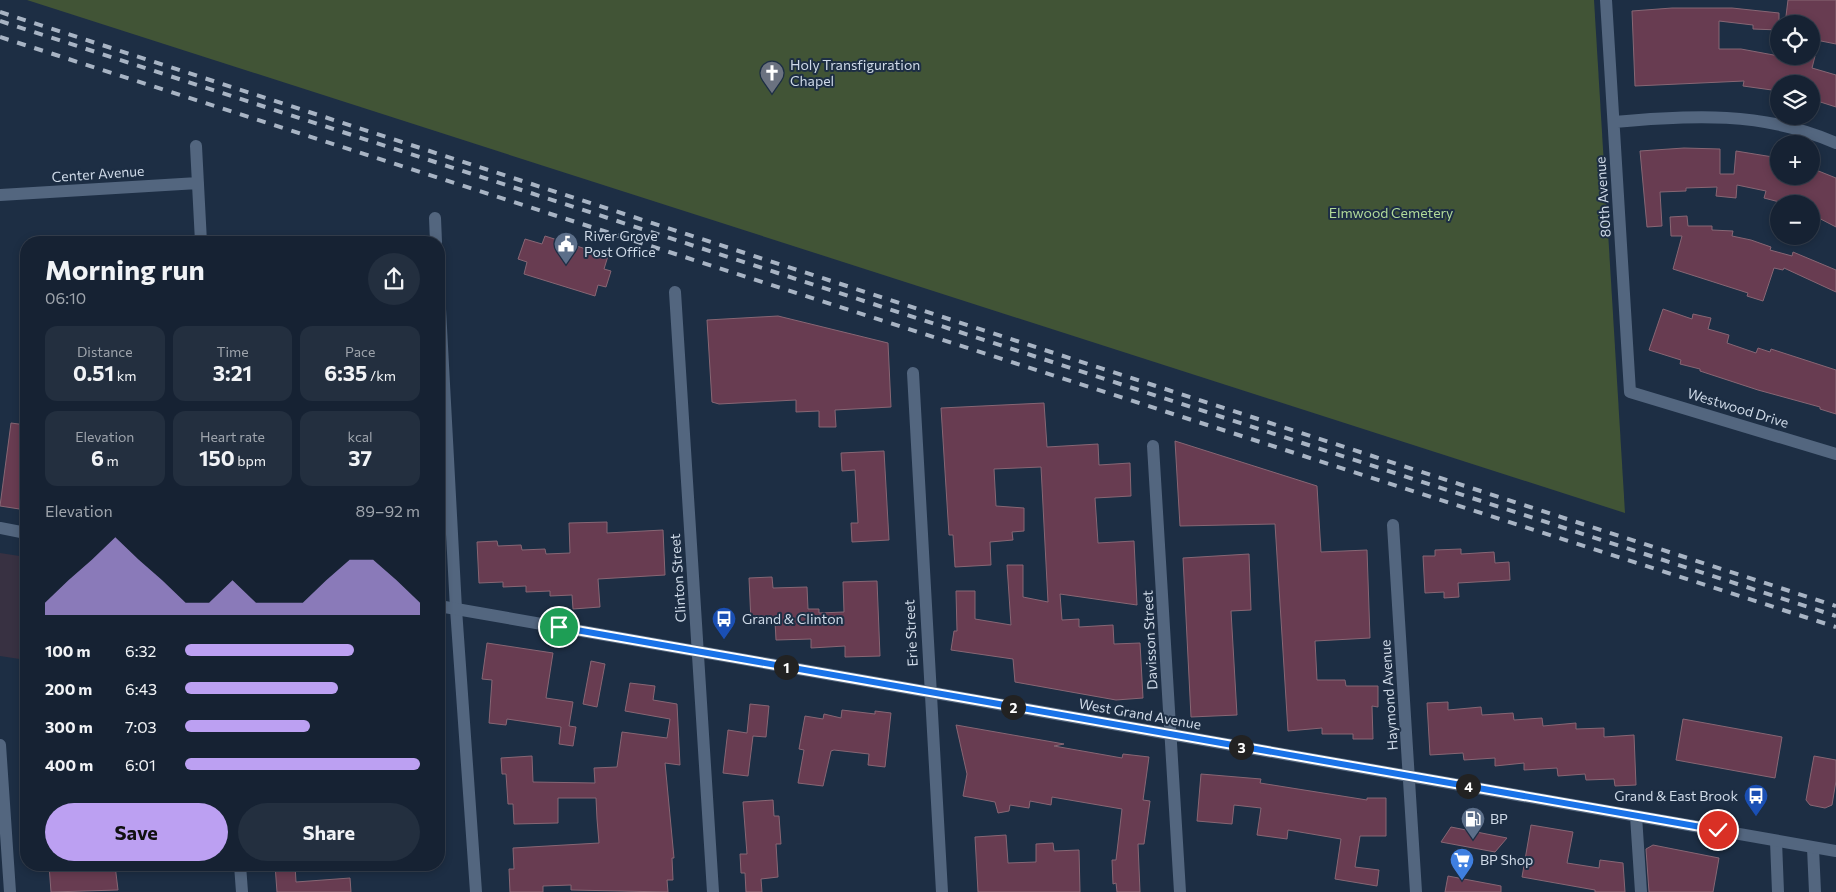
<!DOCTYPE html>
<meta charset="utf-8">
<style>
:root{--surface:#162233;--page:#232f3f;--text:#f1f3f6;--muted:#9ea4ac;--line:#353f4e;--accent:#bca0f2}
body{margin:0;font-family:Commissioner,sans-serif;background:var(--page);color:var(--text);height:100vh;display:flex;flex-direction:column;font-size:19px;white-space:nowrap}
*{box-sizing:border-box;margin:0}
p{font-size:16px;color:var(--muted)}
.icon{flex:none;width:28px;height:28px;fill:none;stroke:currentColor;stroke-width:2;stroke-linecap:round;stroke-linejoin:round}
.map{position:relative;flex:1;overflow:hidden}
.drawer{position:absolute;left:20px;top:236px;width:425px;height:635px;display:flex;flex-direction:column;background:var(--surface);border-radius:20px;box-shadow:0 2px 8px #0003,0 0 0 1px var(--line)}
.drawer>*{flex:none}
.fabs{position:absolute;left:1770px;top:15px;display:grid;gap:10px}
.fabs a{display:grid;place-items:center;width:50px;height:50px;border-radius:50%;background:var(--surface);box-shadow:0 2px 8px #0003,0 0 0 1px var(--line);font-size:25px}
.pin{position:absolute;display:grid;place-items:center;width:42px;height:42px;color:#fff;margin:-21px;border:2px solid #fff;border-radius:50%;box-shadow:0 1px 5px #0007}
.km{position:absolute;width:25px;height:25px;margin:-12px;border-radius:50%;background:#222;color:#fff;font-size:14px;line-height:25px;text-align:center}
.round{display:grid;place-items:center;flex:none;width:52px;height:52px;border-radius:26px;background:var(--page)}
.head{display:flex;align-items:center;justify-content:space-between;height:85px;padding:0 25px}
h1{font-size:28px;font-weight:700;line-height:38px}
.metrics{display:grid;grid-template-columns:repeat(3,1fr);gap:8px;height:85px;padding:5px 25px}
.metrics div{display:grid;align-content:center;border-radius:12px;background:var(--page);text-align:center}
.metrics b{font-size:21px;font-weight:700}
.metrics small{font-size:14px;font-weight:400}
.metrics p{font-size:14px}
.chart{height:140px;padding:10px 25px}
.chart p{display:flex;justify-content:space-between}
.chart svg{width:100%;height:90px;margin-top:5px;fill:var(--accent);opacity:.7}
.cta{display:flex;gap:10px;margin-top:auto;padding:10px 25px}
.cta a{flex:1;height:58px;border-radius:30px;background:var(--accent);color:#111;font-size:20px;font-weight:700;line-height:58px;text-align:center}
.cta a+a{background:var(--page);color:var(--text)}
ul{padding:0 25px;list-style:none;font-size:16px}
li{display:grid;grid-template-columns:80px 60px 1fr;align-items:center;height:38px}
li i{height:12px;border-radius:6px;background:var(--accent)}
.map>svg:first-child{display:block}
</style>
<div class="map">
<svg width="1836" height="892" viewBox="0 0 1836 892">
<rect width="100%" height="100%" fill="#1d2e44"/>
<path fill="#383142" d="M0,553L26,557V660L0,656Z"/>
<path fill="#415436" d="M27,0H1594L1625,513Z"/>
<path fill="#683c51" stroke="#876674" d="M1788,0H1836V44L1811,39V24H1785Z
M1672,8H1732L1779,13V30L1753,29V25L1719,21V49H1741L1779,56H1815L1812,68L1836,75V107L1811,99V84H1779V91L1743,86L1744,81L1635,86L1632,11Z
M1684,148L1720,149V174H1734L1736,151L1779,158V176H1811V168L1836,178V227L1811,214V204H1787L1764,198L1766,191L1737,185L1736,198L1716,196L1717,187L1686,188V191L1660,192L1662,226L1647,227L1640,151Z
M1687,216L1688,226H1712V230L1733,231L1732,236L1751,240L1771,247L1770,250L1792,256L1793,252L1836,270V292L1784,268L1783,270L1774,268L1763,301L1747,296L1748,293L1673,269L1682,236H1671L1670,217Z
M545,236L608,256L604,269L611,271L606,287L598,285L595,296L524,274L527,262L518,259L525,239L542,244Z
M1663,309L1692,319L1693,314L1711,318L1708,329L1729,335L1727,343L1756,353L1758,348L1770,352L1771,349L1836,370V414L1820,409V407L1758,390L1700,371V369L1680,364L1681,360L1649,350Z
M778,316L888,343L891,407L835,410L836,427H819V411L796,412V400L719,404L712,402L707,320Z
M1044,403L1047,447L1098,444L1099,465L1130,463L1131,496L1095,498L1098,543L1134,541L1137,605L1060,594L1062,620L1079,619V627L1113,625L1114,644L1140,643L1143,698L1116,700L1015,682L1013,659L951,650L954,631H957L956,591H975V619L1011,625L1007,565H1023V597L1048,602L1041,467L994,469L996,506L1024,508V531L1012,532L1013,540L990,542L991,565L955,567L953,535H949L941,408Z
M11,423L26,425V510L0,506Z
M1175,441L1317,486L1321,552L1367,550L1370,638L1315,641L1317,680H1345L1346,686H1378V707L1372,706L1373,739H1353V734H1322V728L1288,731L1275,524L1180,526Z
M884,451L889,540L852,542L851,523H858L855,470L842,471L841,453Z
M607,522V533L663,530L665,575L598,579L600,607L573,609L572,595L550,596V591L526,592V586L503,587V582L479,583L477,542L497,541L498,546L521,545L522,550L545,549L546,554L570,553L569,523Z
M1461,549V554L1494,552L1495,563L1509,562L1510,580L1458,583L1459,597L1444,598V592L1425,593L1423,556H1435V550Z
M1249,554L1251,610L1231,611L1237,715L1191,717L1183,558Z
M772,577L773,588L807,587L808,609H819V613L844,612L843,582L877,581L880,656L845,657V646L811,648V639L776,640L775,621L751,622L749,578Z
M487,643L553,653L546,698L573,702L569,726L576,727L573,746L559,744L561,727L507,719L506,725L489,723L492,680L482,679Z
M591,661L605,664L597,707L583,704Z
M630,683L655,686L653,700L677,704L680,765L665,763L674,858H672L673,880H667L668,892L571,890V885L543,886V892H510L509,869H514L513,848L599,843L597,819L596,798H558V823L514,824L513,804H508L506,774H502L501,758L532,756L533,782L595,783L594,768L617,767L622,732L667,738L670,719L625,711Z
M1448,702V710L1481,707L1482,715L1513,713L1514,720L1542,718L1543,726L1576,723V729L1604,728V737L1634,735L1636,785L1615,786L1614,779L1586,780L1585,774L1558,776L1557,768L1524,770V763L1495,766V758L1464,760L1463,753L1430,755L1427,703Z
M750,704L769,706L766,737L753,736L748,776L723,773L728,730L747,733Z
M842,710L875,714V711L891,713L885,767L868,765L869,754L834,750L831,751L823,786L798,783L804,750L799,749L805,716L823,719L824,714L841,718Z
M1683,719L1782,737L1775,778L1676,760Z
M956,725L1064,744L1054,746L1122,758L1123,754L1149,757L1143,800L1150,801L1144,844H1138L1140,892H1117L1116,883L1113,884L1112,860H1116L1122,809L1052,797L1051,805L1030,801L1029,808L1010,805L1009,811L998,813L995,802L963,796L967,774Z
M1814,756L1836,760V781L1832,805L1825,808L1810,805L1806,800Z
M1201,774L1261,779L1260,783L1367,800V798H1386V836H1360L1355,867L1379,870L1377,886L1335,879L1341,839L1288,830L1287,839L1257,835L1261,808L1234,805L1232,824L1197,821Z
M773,800L774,816H779L781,844H776L778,877L761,879L762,892H746L745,873H741L740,854H747L743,802Z
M1531,825L1573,832L1567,863L1599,868L1600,860L1623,863L1625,892H1595V890L1522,877Z
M1451,827L1507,838L1495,852L1441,842Z
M1006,835L1008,863L1036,862V844L1053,843L1054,851L1079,850L1080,892H978L975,837Z
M1653,845L1719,858L1713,892H1649L1646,849Z
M49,865H115L118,890L51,892Z
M275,865H295L296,882L350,878L351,892H277Z
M1448,876L1501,886V892H1445Z"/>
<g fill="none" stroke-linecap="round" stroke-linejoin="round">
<path stroke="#53667f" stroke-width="12" d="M1606,0L1630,392L1836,454
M1614,122C1690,115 1764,111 1836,143
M196,146L201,242
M0,195L198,183
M435,218L436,242
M439,290L456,609L476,892
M675,292L713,892
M913,373L942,892
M1153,446L1180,892
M1393,525L1416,892
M0,745L10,892
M1636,816L1641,892
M1776,841L1778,892
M1813,848L1815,892
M240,865L242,892"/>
<path stroke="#53667f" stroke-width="12" d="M0,528L26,533
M439,606L1836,851"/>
<path stroke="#a8b4c4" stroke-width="4" stroke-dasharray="9 9" stroke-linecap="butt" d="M0,12L1836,606
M0,21L1836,616
M0,37L1836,627"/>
</g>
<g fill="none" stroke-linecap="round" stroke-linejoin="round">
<defs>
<path id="route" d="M559,627L1718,830"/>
</defs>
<use href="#route" stroke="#fff" stroke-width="10"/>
<use href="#route" stroke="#1a73e8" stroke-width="6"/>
</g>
<defs>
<symbol id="church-pin" viewBox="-11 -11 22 30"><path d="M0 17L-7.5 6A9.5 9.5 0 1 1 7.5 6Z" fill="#6b7280" stroke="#1d2e44"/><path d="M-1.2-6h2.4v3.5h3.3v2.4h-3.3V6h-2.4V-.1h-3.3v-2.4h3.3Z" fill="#fff"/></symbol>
<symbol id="civic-pin" viewBox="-11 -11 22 30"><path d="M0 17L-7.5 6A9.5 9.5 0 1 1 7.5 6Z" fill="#5c6f8a" stroke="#1d2e44"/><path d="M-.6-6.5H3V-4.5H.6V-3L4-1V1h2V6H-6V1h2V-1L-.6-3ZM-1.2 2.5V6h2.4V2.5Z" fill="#fff"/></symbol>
<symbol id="bus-pin" viewBox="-11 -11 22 30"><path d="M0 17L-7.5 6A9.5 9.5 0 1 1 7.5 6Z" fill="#1a4fb4" stroke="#1d2e44"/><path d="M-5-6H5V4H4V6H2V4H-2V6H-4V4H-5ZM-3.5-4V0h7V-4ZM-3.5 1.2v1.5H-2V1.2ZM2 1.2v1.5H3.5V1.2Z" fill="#fff"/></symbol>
<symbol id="fuel-pin" viewBox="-11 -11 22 30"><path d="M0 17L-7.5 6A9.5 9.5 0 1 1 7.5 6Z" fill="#5c6f8a" stroke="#1d2e44"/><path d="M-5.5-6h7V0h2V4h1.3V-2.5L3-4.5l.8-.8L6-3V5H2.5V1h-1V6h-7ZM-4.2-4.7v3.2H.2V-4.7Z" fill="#fff"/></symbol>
<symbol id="supermarket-pin" viewBox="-11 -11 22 30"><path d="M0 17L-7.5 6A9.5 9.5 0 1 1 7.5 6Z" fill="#3f7fe0" stroke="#1d2e44"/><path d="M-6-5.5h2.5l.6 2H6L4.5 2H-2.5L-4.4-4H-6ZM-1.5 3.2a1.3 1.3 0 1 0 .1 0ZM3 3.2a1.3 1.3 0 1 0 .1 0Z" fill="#fff"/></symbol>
</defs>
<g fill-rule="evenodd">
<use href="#church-pin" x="758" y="59" width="28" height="38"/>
<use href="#civic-pin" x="552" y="230" width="28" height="38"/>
<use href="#bus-pin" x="710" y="605" width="28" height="38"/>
<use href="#bus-pin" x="1742" y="782" width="28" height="38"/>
<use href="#fuel-pin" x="1459" y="805" width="28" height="38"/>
<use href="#supermarket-pin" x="1448" y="846" width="28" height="38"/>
</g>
<g text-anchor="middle" stroke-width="4" stroke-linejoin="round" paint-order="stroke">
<g font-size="14" fill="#ced9e7" stroke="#1d2e44" text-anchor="start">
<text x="790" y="70">Holy Transfiguration<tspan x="790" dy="16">Chapel</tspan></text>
<text x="584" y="241">River Grove<tspan x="584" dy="16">Post Office</tspan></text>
<text x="742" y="624">Grand &amp; Clinton</text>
<text x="1738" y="801" text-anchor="end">Grand &amp; East Brook</text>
<text x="1490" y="824">BP</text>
<text x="1480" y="865">BP Shop</text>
</g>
<g font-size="14" fill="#ced9e7" stroke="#1d2e44">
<text transform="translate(98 174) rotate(-4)" y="5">Center Avenue</text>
<text transform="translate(1603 197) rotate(-94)" y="5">80th Avenue</text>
<text transform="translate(1738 408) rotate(17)" y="5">Westwood Drive</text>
<text transform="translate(678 578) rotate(-94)" y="5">Clinton Street</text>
<text transform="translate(911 633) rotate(-93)" y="5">Erie Street</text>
<text transform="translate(1150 640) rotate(-93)" y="5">Davisson Street</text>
<text transform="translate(1389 695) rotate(-94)" y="5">Haymond Avenue</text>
<text transform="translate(1140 714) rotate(10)" y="5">West Grand Avenue</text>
</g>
<g font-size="14" fill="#b1da99" stroke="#1d2e44">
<text x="1391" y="218">Elmwood Cemetery</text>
</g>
</g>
</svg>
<div class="fabs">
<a><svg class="icon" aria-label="locate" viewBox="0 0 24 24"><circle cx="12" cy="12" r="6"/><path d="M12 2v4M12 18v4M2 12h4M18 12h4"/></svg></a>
<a><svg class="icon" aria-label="layers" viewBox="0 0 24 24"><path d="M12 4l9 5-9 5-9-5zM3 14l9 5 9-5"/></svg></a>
<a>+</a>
<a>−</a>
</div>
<div class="pin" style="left:559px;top:627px;background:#1e9e55"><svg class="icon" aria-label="arrive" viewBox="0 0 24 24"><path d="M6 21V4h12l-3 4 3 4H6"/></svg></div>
<div class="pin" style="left:1718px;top:830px;background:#d93025"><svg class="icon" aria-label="check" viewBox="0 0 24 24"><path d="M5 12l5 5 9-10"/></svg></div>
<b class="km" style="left:786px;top:667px">1</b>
<b class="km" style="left:1013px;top:707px">2</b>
<b class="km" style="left:1241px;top:747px">3</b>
<b class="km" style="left:1468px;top:786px">4</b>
<section class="drawer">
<div class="head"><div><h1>Morning run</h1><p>06:10</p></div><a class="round"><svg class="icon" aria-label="share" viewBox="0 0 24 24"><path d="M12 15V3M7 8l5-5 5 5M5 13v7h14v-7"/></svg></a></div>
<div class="metrics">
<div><p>Distance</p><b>0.51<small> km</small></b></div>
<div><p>Time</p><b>3:21</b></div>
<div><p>Pace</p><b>6:35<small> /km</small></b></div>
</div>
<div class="metrics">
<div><p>Elevation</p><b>6<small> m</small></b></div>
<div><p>Heart rate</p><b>150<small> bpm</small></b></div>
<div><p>kcal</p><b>37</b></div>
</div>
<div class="chart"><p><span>Elevation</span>89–92 m</p>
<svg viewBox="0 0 160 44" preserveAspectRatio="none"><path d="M0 44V38L10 27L20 17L30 6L40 17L50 27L60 38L70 38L80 27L90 38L100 38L110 38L120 27L130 17L140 17L150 27L160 38V44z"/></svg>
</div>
<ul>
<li><b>100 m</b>6:32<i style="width:72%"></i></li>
<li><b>200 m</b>6:43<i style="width:65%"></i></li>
<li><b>300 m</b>7:03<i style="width:53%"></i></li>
<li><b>400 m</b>6:01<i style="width:100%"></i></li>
</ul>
<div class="cta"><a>Save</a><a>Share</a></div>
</section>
</div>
